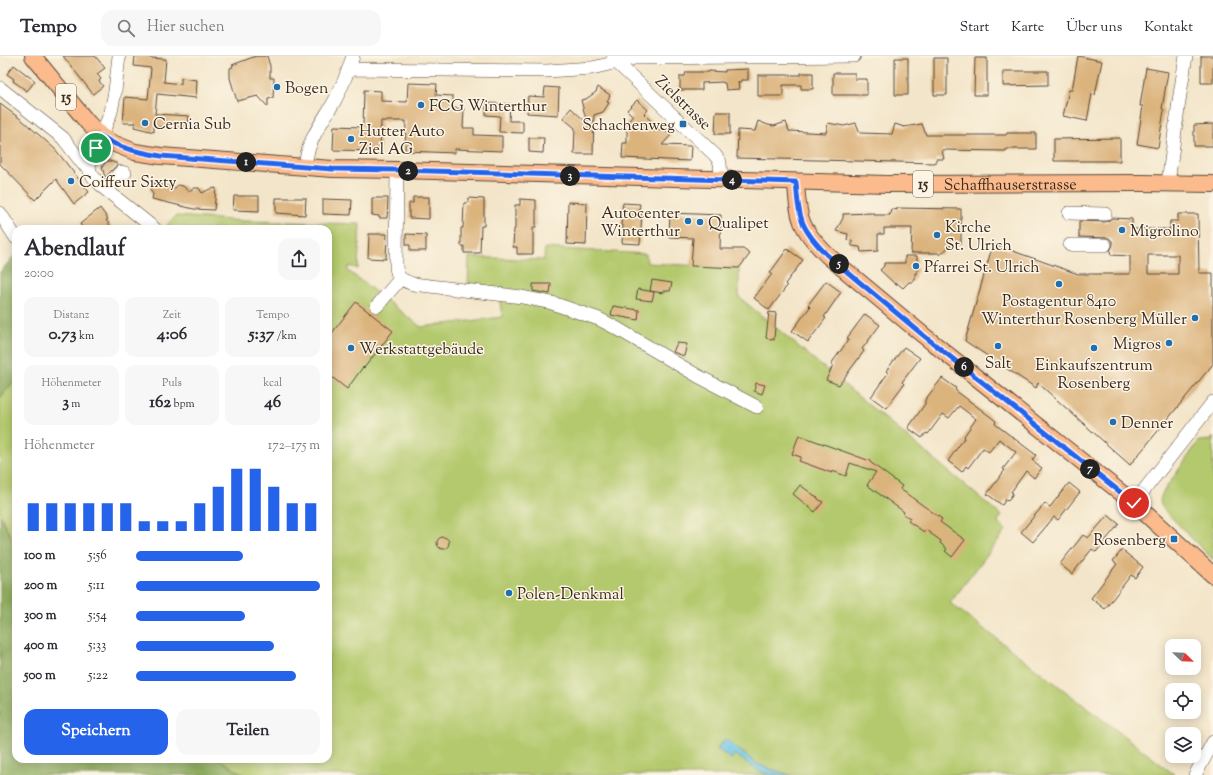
<!DOCTYPE html>
<html lang="de">
<meta charset="utf-8">
<style>
:root{--surface:#fff;--page:#f7f7f7;--text:#2b2b33;--muted:#7c7c81;--line:#e1e1e2;--accent:#2563eb}
body{margin:0;font-family:"Sorts Mill Goudy",serif;background:var(--page);color:var(--text);height:100vh;display:flex;flex-direction:column;font-size:15px;white-space:nowrap}
*{box-sizing:border-box;margin:0}
p{font-size:13px;color:var(--muted)}
.icon{flex:none;width:22px;height:22px;fill:none;stroke:currentColor;stroke-width:2;stroke-linecap:round;stroke-linejoin:round}
.map{position:relative;flex:1;overflow:hidden}
.panel{position:absolute;left:12px;top:169px;width:320px;height:538px;display:flex;flex-direction:column;background:var(--surface);border-radius:12px;box-shadow:0 2px 10px #0003}
.panel>*{flex:none}
.needle{width:26px;rotate:113deg}
.fabs{position:absolute;left:1165px;top:583px;display:grid;gap:8px}
.fabs a{display:grid;place-items:center;width:36px;height:36px;border-radius:8px;background:var(--surface);box-shadow:0 2px 10px #0003;font-size:20px}
.pin{position:absolute;display:grid;place-items:center;width:34px;height:34px;color:#fff;margin:-17px;border:2px solid #fff;border-radius:50%;box-shadow:0 1px 4px #0007}
.km{position:absolute;width:20px;height:20px;margin:-10px;border-radius:50%;background:#222;color:#fff;font-size:11px;line-height:20px;text-align:center}
.round{display:grid;place-items:center;flex:none;width:42px;height:42px;border-radius:12px;background:var(--page)}
.overview{display:flex;align-items:center;justify-content:space-between;height:68px;padding:0 12px}
h1{font-size:22px;font-weight:700;line-height:30px}
.stats{display:grid;grid-template-columns:repeat(3,1fr);gap:6px;height:68px;padding:4px 12px}
.stats div{display:grid;align-content:center;border-radius:10px;background:var(--page);text-align:center}
.stats b{font-size:17px;font-weight:700}
.stats small{font-size:11px;font-weight:400}
.stats p{font-size:11px}
.chart{height:112px;padding:8px 12px}
.chart p{display:flex;justify-content:space-between}
.chart svg{width:100%;height:72px;margin-top:4px;stroke:var(--accent);stroke-width:6}
.cta{display:flex;gap:8px;margin-top:auto;padding:8px 12px}
.cta a{flex:1;height:46px;border-radius:12px;background:var(--accent);color:#fff;font-size:16px;font-weight:700;line-height:46px;text-align:center}
.cta a+a{background:var(--page);color:var(--text)}
ul{padding:0 12px;list-style:none;font-size:13px}
li{display:grid;grid-template-columns:64px 48px 1fr;align-items:center;height:30px}
li i{height:10px;border-radius:5px;background:var(--accent)}
header{display:flex;align-items:center;gap:24px;box-sizing:border-box;height:56px;padding:0 20px;background:var(--surface);border-bottom:1px solid var(--line)}
header strong{font-size:19px}
nav{display:flex;gap:22px;margin-inline-start:auto;font-size:14px}
.search{width:280px;height:36px;background:var(--page);display:flex;align-items:center;gap:10px;box-sizing:border-box;padding:0 14px;border-radius:12px;color:var(--muted);font-size:15px}
.map>svg:first-child{display:block}
</style>
<header>
<strong>Tempo</strong>
<div class="search"><svg class="icon" aria-label="search" viewBox="0 0 24 24"><circle cx="10" cy="10" r="6"/><path d="M15 15l6 6"/></svg>Hier suchen</div>
<nav><a>Start</a><a>Karte</a><a>Über uns</a><a>Kontakt</a></nav>
</header>
<div class="map">
<svg width="1213" height="719" viewBox="0 0 1213 719">
<rect width="100%" height="100%" fill="#fcf5e5"/>
<filter id="ink" filterUnits="userSpaceOnUse"><feTurbulence type="fractalNoise" baseFrequency=".025" numOctaves="2"/><feDisplacementMap in="SourceGraphic" scale="8" xChannelSelector="R" yChannelSelector="G"/><feConvolveMatrix kernelMatrix="1 2 1 2 8 2 1 2 1" color-interpolation-filters="sRGB"/></filter>
<filter id="wash" filterUnits="userSpaceOnUse"><feTurbulence type="fractalNoise" baseFrequency=".012" numOctaves="4" result="noise"/><feDisplacementMap in="SourceGraphic" scale="16" xChannelSelector="R" yChannelSelector="G"/><feGaussianBlur stdDeviation="0.9" result="paint"/><feColorMatrix in="noise" values="0 0 0 0 0 0 0 0 0 0 0 0 0 0 0 0 0 1.4 0 .05"/><feComposite in="paint" operator="in"/></filter>
<g filter="url(#wash)">
<rect width="100%" height="100%" fill="#f3e5c9"/>
<path fill="#b4c96d" stroke="#787a46" d="M176,160L243,165L360,168L358,213L350,210L347,214L421,271L502,261L499,239L468,235L469,201L544,204L545,192L646,198L647,207L739,212V241L1002,460L997,466L1006,474L950,547L1175,719H244L219,703H328V173H171L167,169Z
M16,268V491L0,459V287Z
M1213,381V504L1167,457C1160,449 1158,446 1163,436L1199,385L1211,384Z"/>
<path fill="#8fad60" stroke="#656c3f" d="M16,198V323L0,342V216Z
M0,459L16,491V703H219L244,719H0Z"/>
<path fill="#68c3e6" stroke="#527682" d="M725,683L757,708L770,713L791,719C785,719 778,719 771,719C758,717 746,706 735,698L731,703L717,693Z"/>
<g id="blocks">
<path fill="#dbb37d" fill-rule="evenodd" d="M63,0H95L105,12L97,18L101,23L99,25L103,30L93,38Z
M135,0H150V2L166,3L164,26L181,28V22L197,24L196,42L157,38L155,58L189,60L188,73L154,70V76L134,71L135,67H123L125,41L148,43L151,12L134,10Z
M256,0H267L270,10V22H274L273,42L268,43V51L258,40L237,45L230,22V12L233,11L232,9Z
M1078,0L1102,5L1095,39L1092,38L1087,65L1063,60L1069,34H1072Z
M1201,0H1213V27H1201Z
M895,2H908V39H895Z
M934,2H947V39H934Z
M975,2H987V39H974Z
M14,9L35,25L27,35L13,25L14,23L7,18Z
M1146,12L1168,16L1162,53L1164,54L1158,92L1137,88L1143,50H1140Z
M748,13V24H741V26H738L739,33L726,34L725,27H723V26L702,27V34H680V20H685L686,16H709V15L725,16V14Z
M1003,15H1048V29L1003,30Z
M801,17H813V33H801V29H783V40H758V19H801Z
M833,17H855V23H867V39H833Z
M408,27L437,28L436,39L453,40V52L464,53L463,72H474V79L502,80V95L455,93V97L405,95L406,65H381L380,95L333,94L334,70L363,71L364,34L381,35V45L407,46Z
M545,31L559,32L558,59L527,57L528,40L544,41Z
M598,31L610,39L607,46L609,47L603,56L594,59L593,98H574L575,72L563,62L571,52L587,67L581,44L586,43L596,36Z
M637,44L648,54L644,58L660,74L663,72L671,79L662,89L691,90L690,105L622,102L623,87H627V75L623,71L633,60L627,54Z
M486,47L510,48L509,65H523V77L499,76L500,60L486,59Z
M0,48L22,64L55,93L89,136L74,148L56,123L35,144L0,108Z
M716,56H730V78H715Z
M758,65L768,69L774,70L786,66L789,75L826,77L828,67L844,70L856,67L860,77L892,78L895,68L904,71L922,68L926,79H1006L1007,77H1036V93H1006V95L942,94L944,103H936V107L737,102L738,74L755,75Z
M1213,68V90H1194V69Z
M529,82H544L543,97L529,96Z
M1120,82V105H1054V83Z
M106,105H110L118,108L105,121L102,111Z
M153,127L175,132L178,129L183,130L189,135L194,132H199L202,137L210,133L216,132L214,154L194,153L152,143L153,138L150,134Z
M234,140H259V155L233,154Z
M413,141H429V163L409,162V147H413Z
M276,142H306L305,159L276,157Z
M372,142H388L387,162H379V160L372,159Z
M468,142L484,143V170H481L480,197H464V190H461V172H463L464,147H468Z
M323,143L352,144L351,159L323,158Z
M520,143L536,144V171H533V198H517V191H513L514,173H515V149H520Z
M568,146L587,147L586,189L567,188Z
M623,147L640,148L639,155L642,156L640,188L622,187L623,169H621Z
M100,152L108,163L106,164L113,173H84L80,168Z
M897,152L961,153V187H953L940,199L938,197H911L912,172H884V178H878V195L861,196L860,191L852,190V185L847,184L848,178L836,175L843,162V158L874,157V159H890L891,153L897,154Z
M670,157L721,159L720,193H743L750,198L739,212L691,210L693,182L669,181Z
M1178,158H1198L1199,217H1213V308L1130,409L1038,327L1036,332L965,285L993,188L1078,218H1130V200L1111,199L1110,195L1113,189L1112,185L1109,182L1079,181V165L1105,166L1108,165L1112,162L1132,163V173H1170V165H1178ZM1148,199H1178V218H1148Z
M369,178H387L386,203L368,202Z
M406,178L426,179V195H410V189H406Z
M787,193L803,204L785,228L787,230L769,254L754,242L772,218L770,217Z
M905,200H917V217H915V223H914L913,226H909L903,232L897,227L896,229L880,214L884,210V207H905Z
M652,224L672,227L670,235H663V237L650,235Z
M826,225L841,236L824,261L826,262L808,286L792,275L810,251L808,249Z
M533,228H551L550,238L533,235Z
M638,233L654,236L652,245L636,243Z
M356,246L393,275L364,312L363,311L347,333L328,318V282Z
M613,250L639,254L638,264L611,259Z
M769,256L776,257L774,284L766,282Z
M865,258L880,269L862,293L864,295L839,329L826,324L833,309L831,308L849,283L847,282Z
M677,287L687,288L684,300L673,296Z
M904,291L920,302L902,326L904,328L886,352L871,341L888,317L886,315Z
M942,322L956,332L955,334L996,365L995,368L1036,399L1032,404L1042,412L1034,422L1026,415L1011,436L1013,437L1008,445L1006,443L1002,449L987,438L1005,414L1003,413L1016,396L999,383L989,396L983,392L968,412L966,410L962,416L948,405L965,381L964,380L976,363L959,350L949,362L943,358L928,378L926,377L922,382L908,372L925,348V344Z
M756,327L765,329L762,338L754,335Z
M799,379L870,405V406L902,430L900,433L942,463L940,466L965,484L952,501L945,495L947,493L940,487L941,485L926,474L924,476L908,465L910,462L903,458L904,456L867,429L876,416L850,407L846,420L832,415V417L799,405L801,401L792,398Z
M1069,427L1080,436L1058,464L1054,461L1033,486L1021,476L1045,447L1050,451Z
M800,429L818,442V443L823,446L815,456L793,438Z
M1108,459L1119,468L1096,496L1092,493L1072,518L1060,508L1083,479L1088,482Z
M437 487a6 6 0 1 1 12 0a6 6 0 1 1-12 0Z
M1122,494L1143,511L1135,522L1131,519L1105,553L1091,542L1117,508L1113,505Z"/>
</g>
</g>
<g filter="url(#ink)">
<use href="#blocks" fill-opacity="0" stroke="#574638" stroke-width="1"/>
<g fill="none" stroke-linecap="round" stroke-linejoin="round">
<defs>
<path id="minor" d="M119,0L115,35L111,56L92,102L89,110L90,116L95,123L105,133L155,173
M613,3L715,99L720,106L721,124
M349,13L547,15L592,12L635,2L854,0
M0,32L63,82L83,108L89,110
M305,111C307,85 321,68 334,46C342,31 348,16 353,0
M397,114L396,210C397,223 402,224 413,228L522,241L552,247L599,263L618,273L698,320L757,351
M1168,127L1179,45L1186,0
M105,133L121,116L125,117
M0,157L16,182
M1069,157L1105,158
M1070,189H1105
M377,250L400,223
M1134,447L1213,346
M1195,719L1213,686"/>
<g id="major">
<path id="s1" d="M33,0L88,67L101,80L110,86L135,96L161,100L333,113L397,114L887,128L1141,127L1213,128"/>
<path d="M796,126C798,163 800,172 827,199L923,279L1134,447L1213,519"/>
</g>
</defs>
<use href="#minor" stroke="#574638" stroke-width="14"/>
<use href="#major" stroke="#574638" stroke-width="18"/>
<use href="#minor" stroke="#fff" stroke-width="13"/>
<use href="#major" stroke="#fbbb8c" stroke-width="16"/>
</g>
</g>
<g fill="none" stroke-linecap="round" stroke-linejoin="round" filter="url(#ink)">
<defs>
<path id="route" d="M96,92L101,80C120,93 139,96 161,100L332,113L397,114L796,126C799,163 800,172 827,199L923,279L1134,447"/>
</defs>
<use href="#route" stroke="#fff" stroke-width="8"/>
<use href="#route" stroke="#2563eb" stroke-width="5"/>
</g>
<g fill="#1f6fb2" stroke="#fcf5e5" stroke-width="1.5">
<circle cx="277" cy="31" r="4"/>
<circle cx="421" cy="49" r="4"/>
<circle cx="145" cy="67" r="4"/>
<rect x="679" y="64" width="8" height="8" rx="2"/>
<circle cx="351" cy="83" r="4"/>
<circle cx="71" cy="125" r="4"/>
<circle cx="688" cy="165" r="4"/>
<circle cx="700" cy="166" r="4"/>
<circle cx="1122" cy="174" r="4"/>
<circle cx="937" cy="179" r="4"/>
<circle cx="916" cy="210" r="4"/>
<circle cx="1059" cy="228" r="4"/>
<circle cx="1195" cy="262" r="4"/>
<circle cx="1169" cy="287" r="4"/>
<circle cx="998" cy="290" r="4"/>
<circle cx="351" cy="292" r="4"/>
<circle cx="1094" cy="292" r="4"/>
<circle cx="1113" cy="366" r="4"/>
<rect x="1170" y="479" width="8" height="8" rx="2"/>
<circle cx="509" cy="537" r="4"/>
</g>
<g text-anchor="middle" stroke-width="3" stroke-linejoin="round" paint-order="stroke">
<g fill="#fcf5e5" stroke="#75675a" stroke-width="1">
<rect x="56" y="28" width="20" height="26" rx="3"/>
<rect x="913" y="115" width="20" height="26" rx="3"/>
</g>
<g font-size="15" font-weight="bold" fill="#3b2a1e">
<text x="66" y="46">15</text>
<text x="923" y="133">15</text>
</g>
<g font-size="16" fill="#3b2a1e" stroke="#fcf5e5" text-anchor="start">
<text x="285" y="37">Bogen</text>
<text x="429" y="55">FCG Winterthur</text>
<text x="153" y="73">Cernia Sub</text>
<text x="675" y="74" text-anchor="end">Schachenweg</text>
<text x="359" y="80">Hutter Auto<tspan x="359" dy="18">Ziel AG</tspan></text>
<text x="79" y="131">Coiffeur Sixty</text>
<text x="680" y="162" text-anchor="end">Autocenter<tspan x="680" dy="18">Winterthur</tspan></text>
<text x="708" y="172">Qualipet</text>
<text x="945" y="176">Kirche<tspan x="945" dy="18">St. Ulrich</tspan></text>
<text x="1130" y="180">Migrolino</text>
<text x="924" y="216">Pfarrei St. Ulrich</text>
<text x="1059" y="250" text-anchor="middle">Postagentur 8410<tspan x="1059" dy="18">Winterthur Rosenberg</tspan></text>
<text x="1187" y="268" text-anchor="end">Müller</text>
<text x="1161" y="293" text-anchor="end">Migros</text>
<text x="359" y="298">Werkstattgebäude</text>
<text x="998" y="312" text-anchor="middle">Salt</text>
<text x="1094" y="314" text-anchor="middle">Einkaufszentrum<tspan x="1094" dy="18">Rosenberg</tspan></text>
<text x="1121" y="372">Denner</text>
<text x="1166" y="489" text-anchor="end">Rosenberg</text>
<text x="517" y="543">Polen-Denkmal</text>
</g>
<g font-size="16" fill="#3b2a1e" stroke="#fcf5e5">
<text transform="translate(684 46) rotate(44)" y="6">Zielstrasse</text>
<text dy="6" stroke="none"><textPath href="#s1" startOffset="1019">Schaffhauserstrasse</textPath></text>
</g>
</g>
</svg>
<div class="fabs">
<a><svg class="needle" viewBox="-14 -14 28 28"><path d="M0-13l5 13h-10z" fill="#e53935"/><path d="M0 13l5-13h-10z" fill="#7c7c81"/></svg></a>
<a><svg class="icon" aria-label="locate" viewBox="0 0 24 24"><circle cx="12" cy="12" r="6"/><path d="M12 2v4M12 18v4M2 12h4M18 12h4"/></svg></a>
<a><svg class="icon" aria-label="layers" viewBox="0 0 24 24"><path d="M12 4l9 5-9 5-9-5zM3 14l9 5 9-5"/></svg></a>
</div>
<div class="pin" style="left:96px;top:92px;background:#1e9e55"><svg class="icon" aria-label="arrive" viewBox="0 0 24 24"><path d="M6 21V4h12l-3 4 3 4H6"/></svg></div>
<div class="pin" style="left:1134px;top:447px;background:#d93025"><svg class="icon" aria-label="check" viewBox="0 0 24 24"><path d="M5 12l5 5 9-10"/></svg></div>
<b class="km" style="left:246px;top:106px">1</b>
<b class="km" style="left:408px;top:115px">2</b>
<b class="km" style="left:570px;top:120px">3</b>
<b class="km" style="left:732px;top:124px">4</b>
<b class="km" style="left:839px;top:208px">5</b>
<b class="km" style="left:964px;top:311px">6</b>
<b class="km" style="left:1090px;top:413px">7</b>
<section class="panel">
<div class="overview"><div><h1>Abendlauf</h1><p>20:00</p></div><a class="round"><svg class="icon" aria-label="share" viewBox="0 0 24 24"><path d="M12 15V3M7 8l5-5 5 5M5 13v7h14v-7"/></svg></a></div>
<div class="stats">
<div><p>Distanz</p><b>0.73<small> km</small></b></div>
<div><p>Zeit</p><b>4:06</b></div>
<div><p>Tempo</p><b>5:37<small> /km</small></b></div>
</div>
<div class="stats">
<div><p>Höhenmeter</p><b>3<small> m</small></b></div>
<div><p>Puls</p><b>162<small> bpm</small></b></div>
<div><p>kcal</p><b>46</b></div>
</div>
<div class="chart"><p><span>Höhenmeter</span>172–175 m</p>
<svg viewBox="0 0 160 44" preserveAspectRatio="none"><path d="M5 44V27M15 44V27M25 44V27M35 44V27M45 44V27M55 44V27M65 44V38M75 44V38M85 44V38M95 44V27M105 44V17M115 44V6M125 44V6M135 44V17M145 44V27M155 44V27"/></svg>
</div>
<ul>
<li><b>100 m</b>5:56<i style="width:58%"></i></li>
<li><b>200 m</b>5:11<i style="width:100%"></i></li>
<li><b>300 m</b>5:54<i style="width:59%"></i></li>
<li><b>400 m</b>5:33<i style="width:75%"></i></li>
<li><b>500 m</b>5:22<i style="width:87%"></i></li>
</ul>
<div class="cta"><a>Speichern</a><a>Teilen</a></div>
</section>
</div>
